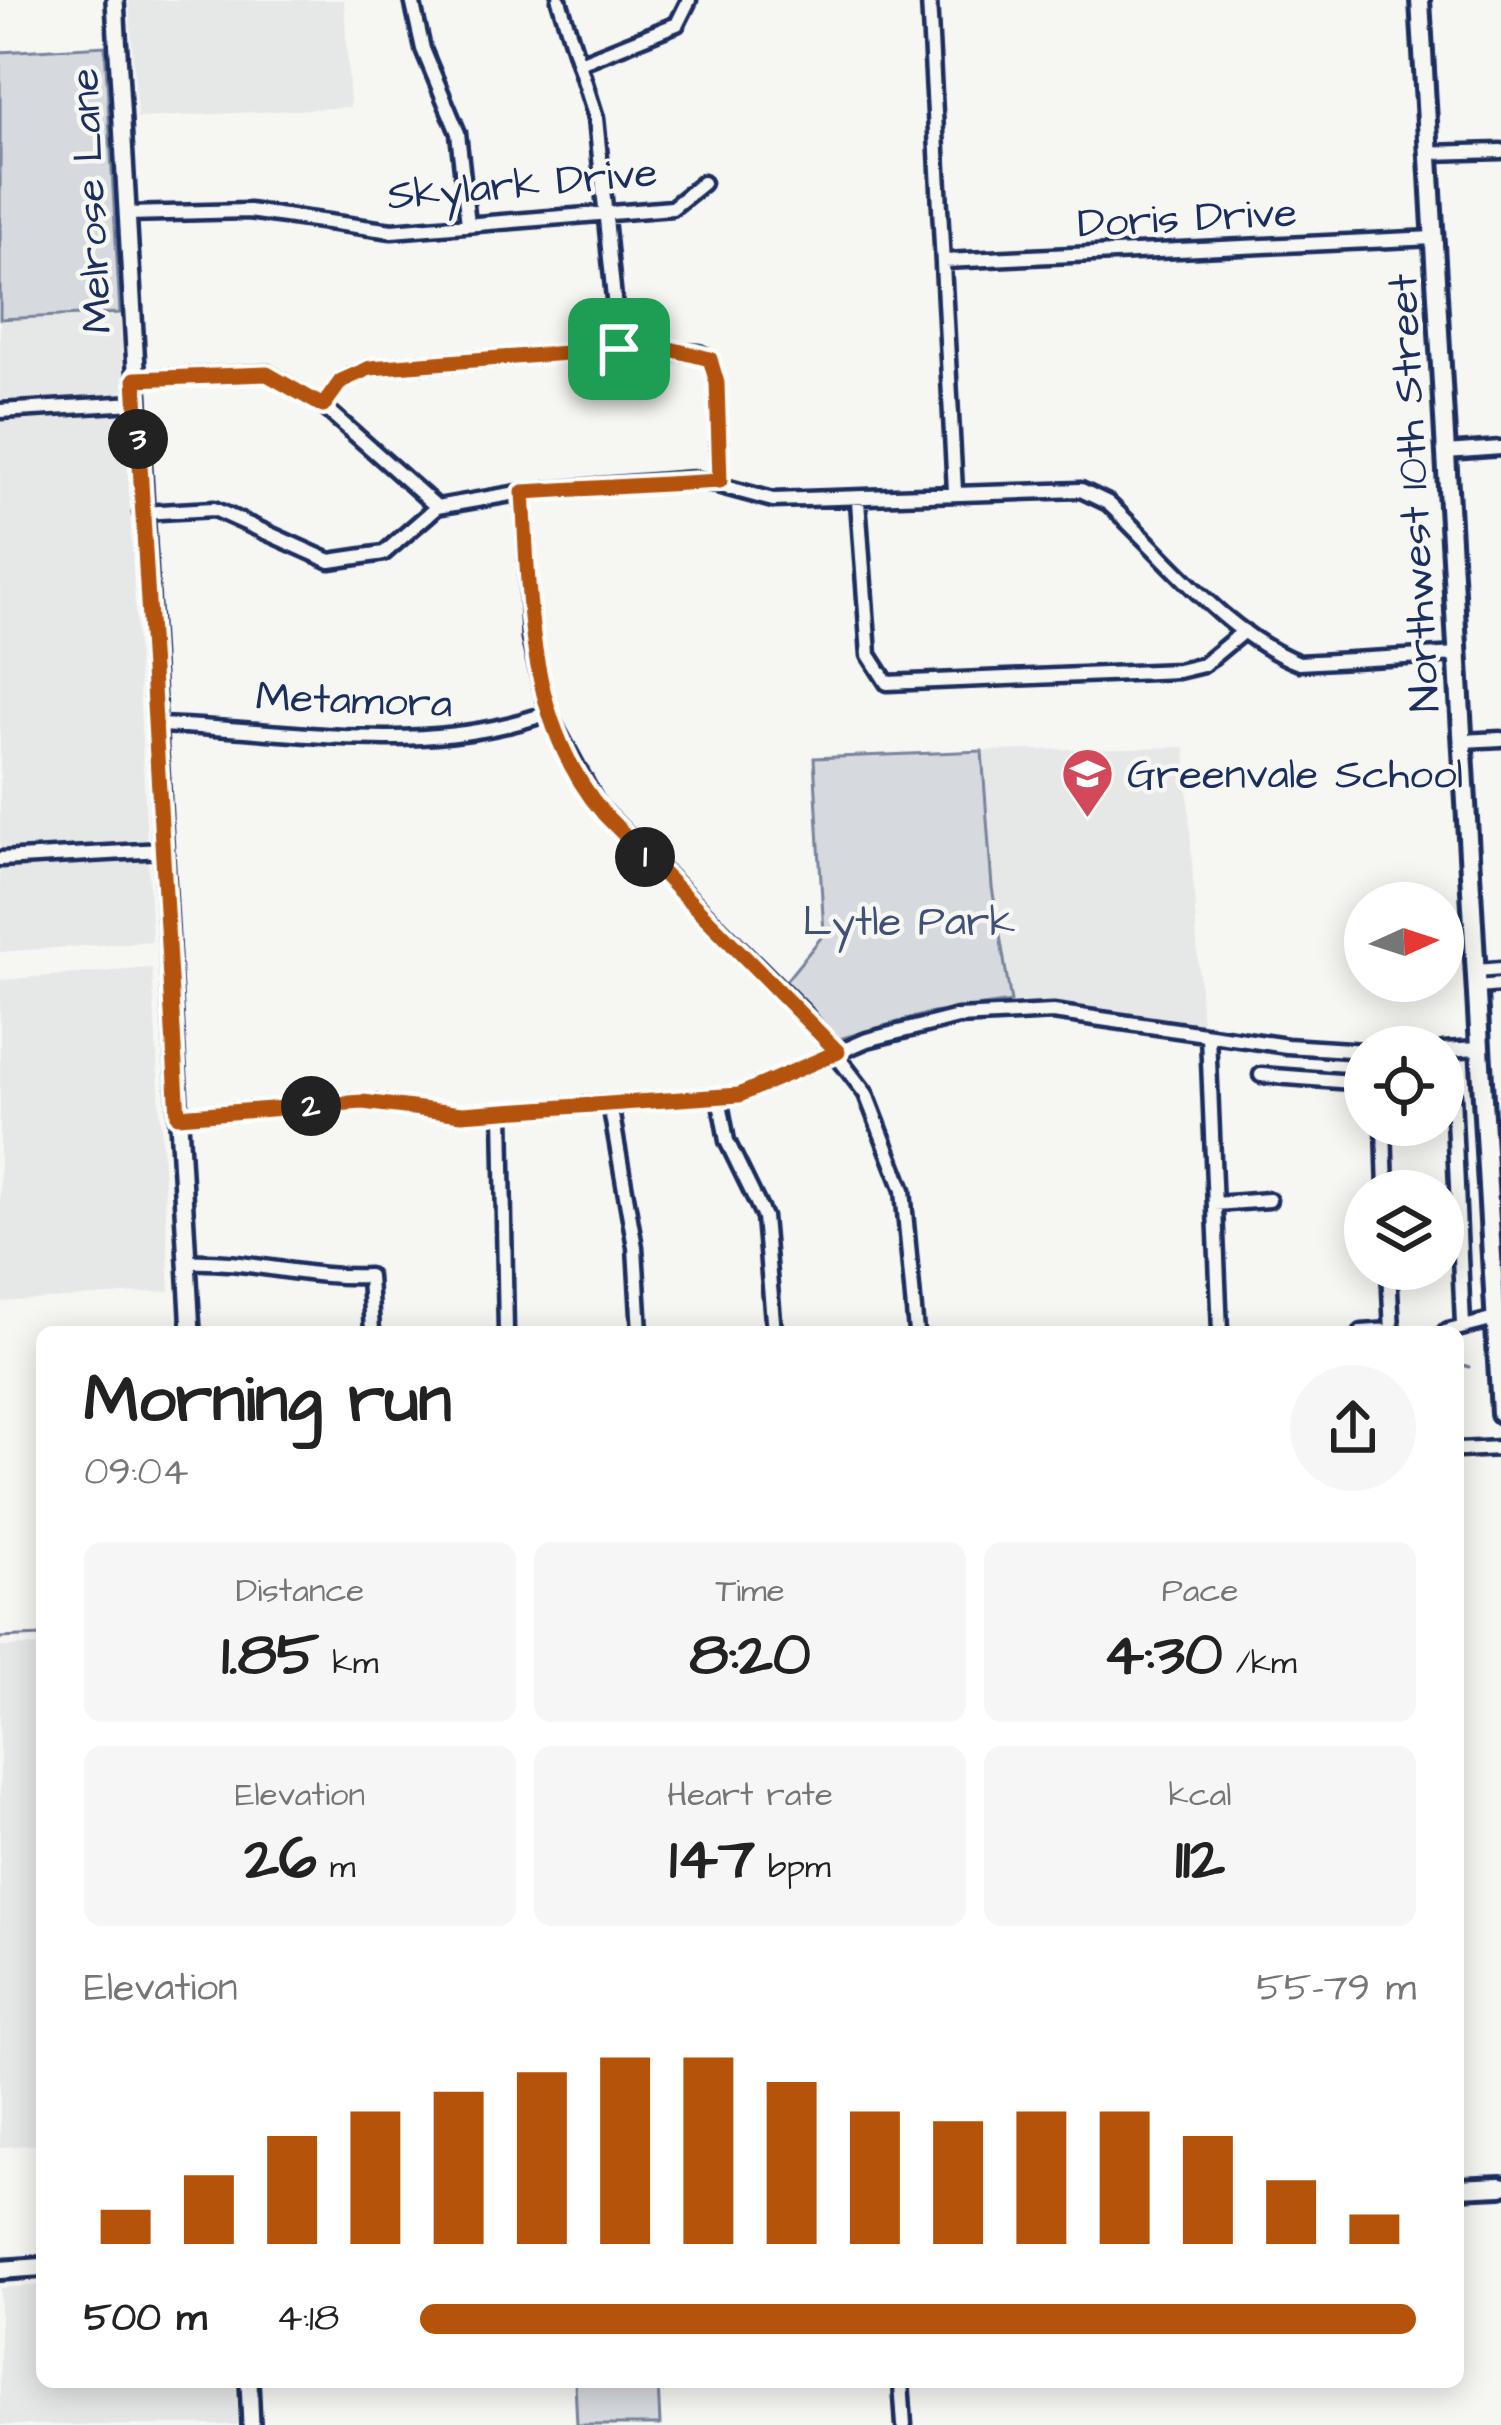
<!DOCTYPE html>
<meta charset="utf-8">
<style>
:root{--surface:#fff;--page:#f6f6f6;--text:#222;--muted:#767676;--accent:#b45309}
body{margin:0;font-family:"Architects Daughter",sans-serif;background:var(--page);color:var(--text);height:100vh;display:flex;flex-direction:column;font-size:45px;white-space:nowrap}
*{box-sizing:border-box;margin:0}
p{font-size:39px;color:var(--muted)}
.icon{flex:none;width:66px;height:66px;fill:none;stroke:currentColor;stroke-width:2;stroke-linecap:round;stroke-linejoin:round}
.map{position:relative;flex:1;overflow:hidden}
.drawer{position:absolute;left:36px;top:1326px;width:1428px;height:1062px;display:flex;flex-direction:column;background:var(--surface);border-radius:18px;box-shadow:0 6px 30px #0003}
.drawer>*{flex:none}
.needle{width:78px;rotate:87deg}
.buttons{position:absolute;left:1344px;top:882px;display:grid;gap:24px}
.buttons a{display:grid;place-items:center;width:120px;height:120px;border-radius:50%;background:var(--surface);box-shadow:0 6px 30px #0003;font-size:60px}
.pin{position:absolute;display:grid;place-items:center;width:102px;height:102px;color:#fff;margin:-51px;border-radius:24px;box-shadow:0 6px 18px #0006}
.km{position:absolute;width:60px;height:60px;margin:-30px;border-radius:50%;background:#222;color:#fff;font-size:33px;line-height:60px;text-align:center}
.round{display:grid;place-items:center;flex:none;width:126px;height:126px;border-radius:63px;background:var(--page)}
.headline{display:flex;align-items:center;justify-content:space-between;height:204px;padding:0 48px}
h1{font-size:66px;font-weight:700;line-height:90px}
.stats{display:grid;grid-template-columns:repeat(3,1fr);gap:18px;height:204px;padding:12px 48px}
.stats div{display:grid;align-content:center;border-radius:18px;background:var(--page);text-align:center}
.stats b{font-size:60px;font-weight:700}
.stats small{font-size:33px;font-weight:400}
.stats p{font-size:33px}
.chart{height:336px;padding:24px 48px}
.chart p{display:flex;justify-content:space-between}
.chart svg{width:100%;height:216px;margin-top:12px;stroke:var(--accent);stroke-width:6}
ul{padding:0 48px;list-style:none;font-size:39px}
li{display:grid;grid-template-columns:192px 144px 1fr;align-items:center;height:90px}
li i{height:30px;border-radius:15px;background:var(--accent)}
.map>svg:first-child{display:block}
</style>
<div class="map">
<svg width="1501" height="2425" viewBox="0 0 1501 2425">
<rect width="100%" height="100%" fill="#f6f6f2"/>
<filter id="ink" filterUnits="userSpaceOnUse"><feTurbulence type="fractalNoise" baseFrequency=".00833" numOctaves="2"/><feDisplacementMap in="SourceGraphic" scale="24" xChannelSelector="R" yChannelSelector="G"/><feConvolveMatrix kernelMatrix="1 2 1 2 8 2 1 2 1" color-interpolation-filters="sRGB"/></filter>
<g filter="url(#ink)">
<path fill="#e6e7e7" d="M129,0H344L350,107L137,118Z
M120,313L152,941L0,952V319Z
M1185,747L1202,1026L1089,1006L1011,1002L992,887L982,751Z
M152,968L170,1291L0,1302V980Z
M42,1646V2144L0,2147V1647Z
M42,2285V2382H236L238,2425H0V2288Z"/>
<path fill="#d6d9dd" stroke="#78849e" stroke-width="3" d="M105,46L120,313L0,319V52Z
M982,751L992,887L1011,1002L926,1014L839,1039L785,982L824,934L814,758Z
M575,2382H658L660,2425H577Z"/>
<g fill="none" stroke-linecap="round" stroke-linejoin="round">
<path stroke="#717e99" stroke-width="3" d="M1458,1363L1469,1367
M0,1638L42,1636"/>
<defs>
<path id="minor" d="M412,0L423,49L458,133L468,224
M559,0L596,118L619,349
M929,0L955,491
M582,62L677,24L689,0
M1429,153L1501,151
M126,214L249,211L392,231L672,208L703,183
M944,261L1434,238
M135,379L267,373L323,406L437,507
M323,406L341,381L369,368L619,349L699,353L710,359L717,383L720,481
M0,411L136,403
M1446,452L1501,448
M523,492L530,639L548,713L598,806L805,1014L866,1094L903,1190L916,1332
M858,501L869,655L887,683L1178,671L1203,665L1244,631
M141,513L214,509L330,561L384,553L437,507L523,492L695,479L773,500L1081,490L1108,503C1165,556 1225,634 1299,663L1458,654
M155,725C289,728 418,759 548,713
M1463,741L1501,739
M0,859L162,850
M1476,971L1501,969
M1477,987L1501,985
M1208,1035L1220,1332
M1443,1050L1480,1048
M1261,1075L1365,1083
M1443,1083L1453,1094L1463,1325
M719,1097L727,1141L764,1217L774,1332
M610,1104L635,1247L640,1332
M502,1111L506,1332
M178,1116L363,1102L462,1114L739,1095L867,1040L958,1017L1053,1012L1287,1046L1365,1051
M1384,1125L1386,1191
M1215,1204L1269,1200
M186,1262C249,1259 306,1279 369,1276L372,1332
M1389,1269L1392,1332
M1362,1332L1391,1330
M1445,1332L1495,1319
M1458,1450L1501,1448
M901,2382L904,2425"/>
<path id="tertiary" d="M115,0L191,1332
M249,2382L251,2425"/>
<path id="secondary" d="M1420,0L1501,1413
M1458,2188L1501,2186
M0,2270L42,2267"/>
</defs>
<use href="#minor" stroke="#1b2f5e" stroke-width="21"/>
<use href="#tertiary" stroke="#1b2f5e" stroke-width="24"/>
<use href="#secondary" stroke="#1b2f5e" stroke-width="26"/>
<use href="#minor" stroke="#f6f6f2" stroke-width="12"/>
<use href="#tertiary" stroke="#f6f6f2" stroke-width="15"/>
<use href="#secondary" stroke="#f6f6f2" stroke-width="16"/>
</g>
</g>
<g fill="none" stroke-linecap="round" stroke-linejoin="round" filter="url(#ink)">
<defs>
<path id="route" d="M619,349H670L710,359L717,383L720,481L523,492C530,605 526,722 604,814L838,1052L739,1095L462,1114L363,1102L178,1116L135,379L267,374L323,406L341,381L370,368Z"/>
</defs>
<use href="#route" stroke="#fff" stroke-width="24"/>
<use href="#route" stroke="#b45309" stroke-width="15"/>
</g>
<defs>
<symbol id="school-pin" viewBox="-11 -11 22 30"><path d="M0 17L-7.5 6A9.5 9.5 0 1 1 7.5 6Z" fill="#d1495b" stroke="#f6f6f2"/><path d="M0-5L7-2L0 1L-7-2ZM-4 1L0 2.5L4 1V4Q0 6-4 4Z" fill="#fff"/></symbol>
</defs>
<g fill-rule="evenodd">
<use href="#school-pin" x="1058" y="744" width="59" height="81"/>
</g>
<g text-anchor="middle" stroke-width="9" stroke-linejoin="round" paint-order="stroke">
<g font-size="42" fill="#1b2f5e" stroke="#f6f6f2">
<text transform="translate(522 182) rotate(-5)" y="15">Skylark Drive</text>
<text transform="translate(89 201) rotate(-93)" y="15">Melrose Lane</text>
<text transform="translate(1187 216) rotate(-3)" y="15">Doris Drive</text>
<text transform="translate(1412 493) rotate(-93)" y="15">Northwest 10th Street</text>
<text transform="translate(354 698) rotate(2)" y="15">Metamora</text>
</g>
<g font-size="42" fill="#1b2f5e" stroke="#f6f6f2" text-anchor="start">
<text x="1127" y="788">Greenvale School</text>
</g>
<g font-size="42" fill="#405177" stroke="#f6f6f2">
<text x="909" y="935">Lytle Park</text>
</g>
</g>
</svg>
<div class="buttons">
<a><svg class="needle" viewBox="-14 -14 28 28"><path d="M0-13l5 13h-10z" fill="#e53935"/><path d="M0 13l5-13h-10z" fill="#767676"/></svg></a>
<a><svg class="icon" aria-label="locate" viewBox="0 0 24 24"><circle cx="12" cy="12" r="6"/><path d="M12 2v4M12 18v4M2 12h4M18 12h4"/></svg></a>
<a><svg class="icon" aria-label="layers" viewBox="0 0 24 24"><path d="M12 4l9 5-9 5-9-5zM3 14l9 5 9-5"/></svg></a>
</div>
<div class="pin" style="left:619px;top:349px;background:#1e9e55"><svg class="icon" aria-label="arrive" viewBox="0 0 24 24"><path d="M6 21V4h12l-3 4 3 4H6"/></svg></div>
<b class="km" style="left:645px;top:857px">1</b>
<b class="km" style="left:311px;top:1106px">2</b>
<b class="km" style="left:138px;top:439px">3</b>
<section class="drawer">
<div class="headline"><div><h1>Morning run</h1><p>09:04</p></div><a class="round"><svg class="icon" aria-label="share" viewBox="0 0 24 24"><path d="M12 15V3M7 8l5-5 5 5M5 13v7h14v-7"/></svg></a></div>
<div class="stats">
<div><p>Distance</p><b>1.85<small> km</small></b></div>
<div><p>Time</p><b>8:20</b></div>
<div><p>Pace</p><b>4:30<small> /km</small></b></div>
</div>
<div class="stats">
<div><p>Elevation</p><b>26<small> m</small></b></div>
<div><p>Heart rate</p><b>147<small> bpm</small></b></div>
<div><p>kcal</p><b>112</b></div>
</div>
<div class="chart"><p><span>Elevation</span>55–79 m</p>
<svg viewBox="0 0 160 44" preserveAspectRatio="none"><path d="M5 44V37M15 44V30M25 44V22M35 44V17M45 44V13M55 44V9M65 44V6M75 44V6M85 44V11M95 44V17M105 44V19M115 44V17M125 44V17M135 44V22M145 44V31M155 44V38"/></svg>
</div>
<ul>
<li><b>500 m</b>4:18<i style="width:100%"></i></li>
</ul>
</section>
</div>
